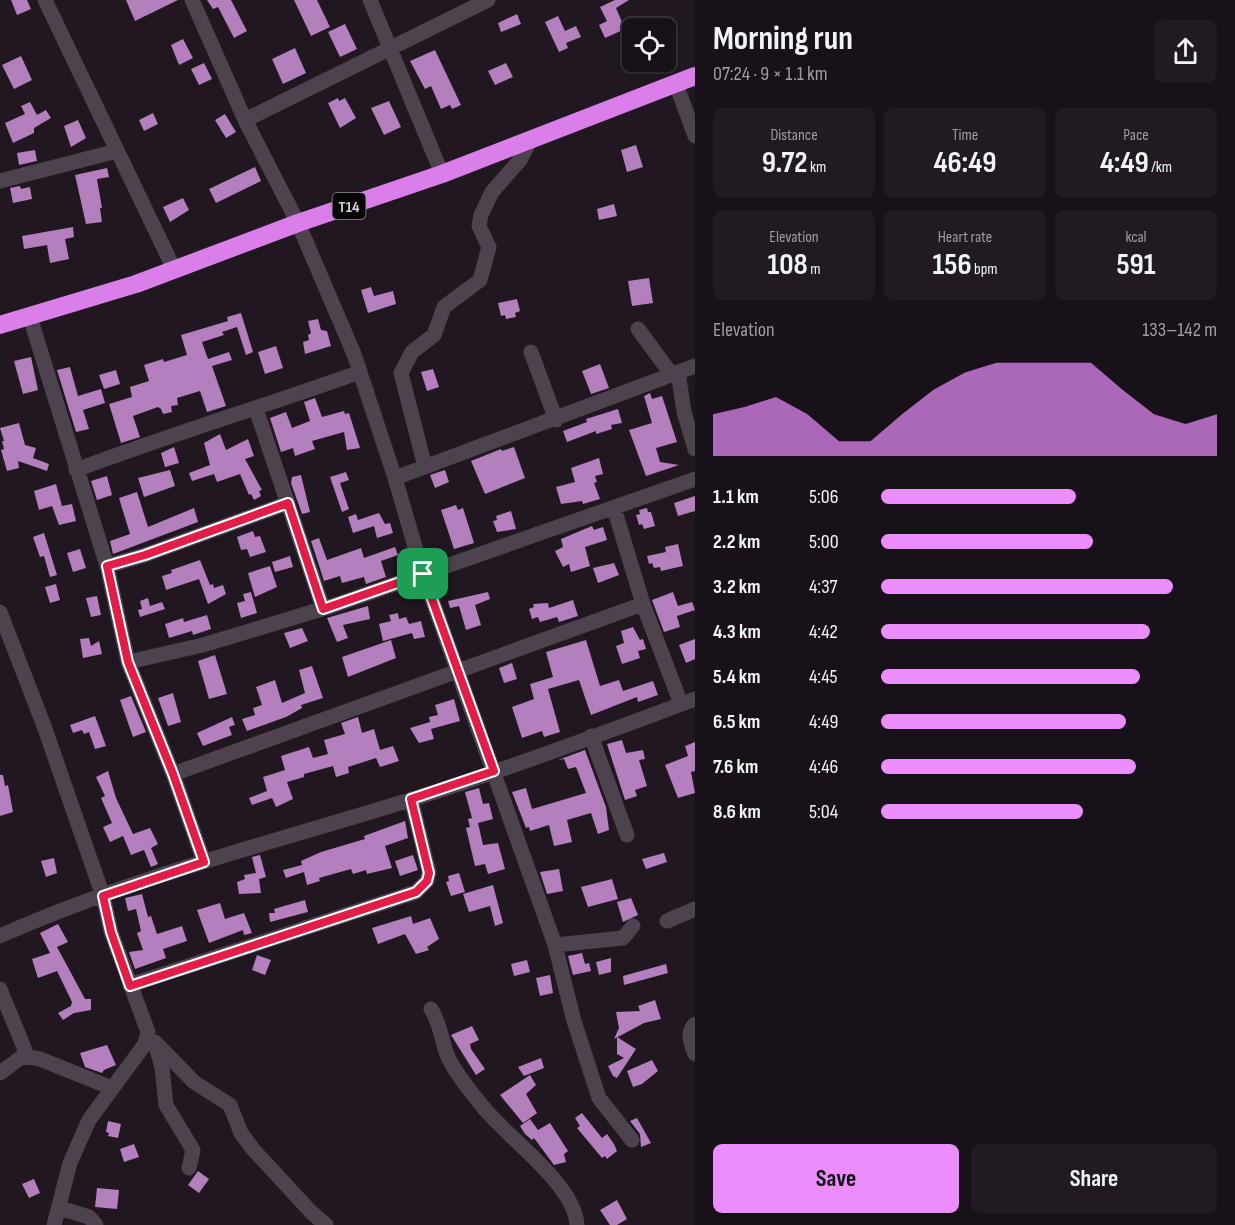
<!DOCTYPE html>
<meta charset="utf-8">
<style>
:root{--surface:#181119;--page:#211a22;--text:#f1f3f6;--muted:#9f9da2;--line:#363138;--accent:#eb8dfc}
body{margin:0;font-family:"Sofia Sans Condensed",sans-serif;background:var(--page);color:var(--text);height:100vh;display:flex;flex-direction:column;font-size:22px;white-space:nowrap}
*{box-sizing:border-box;margin:0}
p{font-size:20px;color:var(--muted)}
.icon{flex:none;width:33px;height:33px;fill:none;stroke:currentColor;stroke-width:2;stroke-linecap:round;stroke-linejoin:round}
.map{position:relative;flex:1;overflow:hidden}
.drawer{display:flex;flex-direction:column;background:var(--surface);width:540px}
.drawer>*{flex:none}
.buttons{position:absolute;left:622px;top:18px;display:grid;gap:12px}
.buttons a{display:grid;place-items:center;width:54px;height:54px;border-radius:9px;background:var(--surface);box-shadow:0 2px 4px #0004,0 0 0 2px var(--line);font-size:30px}
.pin{position:absolute;display:grid;place-items:center;width:51px;height:51px;color:#fff;margin:-26px;border-radius:12px;box-shadow:0 3px 9px #0006}
.round{display:grid;place-items:center;flex:none;width:63px;height:63px;border-radius:9px;background:var(--page)}
.summary{display:flex;align-items:center;justify-content:space-between;height:102px;padding:0 18px}
h1{font-size:33px;font-weight:700;line-height:45px}
.stats{display:grid;grid-template-columns:repeat(3,1fr);gap:9px;height:102px;padding:6px 18px}
.stats div{display:grid;align-content:center;border-radius:9px;background:var(--page);text-align:center}
.stats b{font-size:30px;font-weight:700}
.stats small{font-size:16px;font-weight:400}
.stats p{font-size:16px}
.chart{height:168px;padding:12px 18px}
.chart p{display:flex;justify-content:space-between}
.chart svg{width:100%;height:108px;margin-top:6px;fill:var(--accent);opacity:.7}
.action{display:flex;gap:12px;margin-top:auto;padding:12px 18px}
.action a{flex:1;height:69px;border-radius:9px;background:var(--accent);color:#111;font-size:24px;font-weight:700;line-height:69px;text-align:center}
.action a+a{background:var(--page);color:var(--text)}
ul{padding:0 18px;list-style:none;font-size:20px}
li{display:grid;grid-template-columns:96px 72px 1fr;align-items:center;height:45px}
li i{height:15px;border-radius:8px;background:var(--accent)}
main{display:flex;flex:1;min-height:0}
.map>svg:first-child{display:block}
</style>
<main>
<div class="map">
<svg width="695" height="1225" viewBox="0 0 695 1225">
<rect width="100%" height="100%" fill="#201721"/>
<path fill="#b37fbd" d="M11,0H27L31,9L17,15Z
M126,0H178L135,21Z
M207,0H231L247,31L234,38L218,7L213,9Z
M294,0H317L330,27L311,36Z
M615,0H629L616,8L625,29L605,38L599,25L607,21L600,7Z
M517,14L521,24L501,32L498,23Z
M558,16L565,31L576,26L581,37L566,43L568,48L559,52L545,22Z
M345,24L357,49L340,57L328,32Z
M183,39L193,58L179,65L171,45Z
M295,48L306,73L283,84L272,59Z
M435,50L461,105L452,109L450,105L441,109L431,86L425,89L410,61Z
M21,56L32,80L14,89L2,65Z
M204,63L212,79L199,85L191,69Z
M506,63L513,77L495,85L488,71Z
M338,98L339,101L345,98L356,118L340,128L328,103Z
M389,101L401,127L384,135L371,108Z
M30,102L37,115L46,110L51,118L34,128V133L13,143L5,123L25,114L21,106Z
M153,113L158,124L144,131L139,120Z
M225,114L236,132L226,138L215,120Z
M78,120L86,138L71,147L64,126Z
M636,145L643,167L627,172L621,150Z
M35,150L37,161L19,165L17,153Z
M255,167L261,181L216,203L209,189Z
M107,168L109,177L97,179L102,208H100L102,222L86,224L75,175Z
M20,186L21,189L30,187L32,199L13,203L10,188Z
M183,198L189,210L170,222L163,207Z
M614,204L617,216L599,220L597,209Z
M73,227L74,237L65,239L69,259L50,263L47,245L24,249L22,236Z
M649,278L653,303L632,306L628,281Z
M371,287L374,296L393,291L396,304L368,313L361,290Z
M517,299L520,311L515,313L516,317L506,319L505,315L501,316L498,303Z
M241,313L253,352L246,355L237,327L222,332L224,335L202,342L208,359L229,352L232,360L212,366L226,406L207,412L200,391L177,398L178,405L171,406L172,412L163,414L161,409L158,407L133,416L140,437L121,443L109,404L132,397L130,387L149,381L144,365L163,359L164,362L187,355L181,335L228,321L227,317Z
M318,319L321,330L327,331L331,346L305,354L303,342L309,340L308,335L311,333L308,321Z
M276,346L283,368L265,374L258,352Z
M31,357L38,390L23,394L14,361Z
M600,364L609,388L591,394L582,371Z
M70,367L78,396L101,389L105,403L83,410L89,429L76,432L57,370Z
M433,369L439,387L427,391L421,372Z
M116,370L120,384L104,389L99,375Z
M650,393L652,399L662,396L677,442L656,448L660,462L679,465L646,476L629,430L652,423L644,396Z
M315,398L322,417L344,411L345,414L349,413L360,448L347,450L344,432L312,441L315,449L295,456L293,448L281,452L270,418L286,412L292,428L310,421L304,402Z
M618,409L622,423L611,425L612,429L596,434V431L567,442L563,431L587,422L586,419Z
M19,423L25,445L36,448L33,458L49,464L47,471L18,461L19,468L7,471L1,450L4,449L2,441H4L0,428Z
M220,434L226,450L248,439L254,456L245,459L262,490L259,491L261,496L254,500L251,494L249,495L240,474L217,482L214,474L192,481L189,473L210,465L204,443Z
M174,447L179,463L165,467L161,453Z
M514,447L525,478L485,494L471,461L501,449L502,451Z
M599,458L603,474L595,476L597,482L594,483L600,499L583,504L582,501L561,504L556,487L575,482L571,468Z
M170,470L175,486L144,497L138,478Z
M445,470L449,482L435,488L430,475Z
M346,472L349,480L340,483L349,509L342,512L330,477Z
M301,475L310,512L302,514L291,483L292,477Z
M107,476L112,495L97,500L91,481Z
M56,484L62,506L72,504L76,521L59,525L52,506L39,510L34,491Z
M137,492L148,527L194,508L198,522L113,554L110,541L130,534L119,498Z
M695,496V511L678,516L674,503Z
M456,505L458,510L463,508L474,543L454,549L441,510Z
M647,508L648,512H651L655,526L644,529L642,524L639,525L636,515L640,514L639,510Z
M511,511L516,529L497,532L493,521L497,520L496,516Z
M379,513L385,524L390,523L393,533L377,538L374,526L353,533L348,517L356,514L358,520Z
M592,526L594,530L603,527L607,540L585,547L590,566L571,572L569,564L563,567L555,551L563,547L561,539Z
M253,531L255,537L260,536L266,552L250,557L247,549L241,550L237,537Z
M44,533L57,575L50,577L44,556L40,557L33,537Z
M319,538L327,560L361,548L364,558L395,547L398,555L381,561L386,577L366,584L364,577L342,583L340,576L324,581L311,541Z
M678,544L683,566L661,571L660,567L654,568L652,563L649,564L647,556L666,552L665,547Z
M80,549L86,568L73,572L67,553Z
M290,556L293,567L275,572L272,562Z
M200,560L210,585L213,584L214,588L223,585L226,594L208,604L199,579L166,590L162,576L172,573L171,570Z
M614,563L619,575L598,583L593,568Z
M270,566L277,587L255,597L248,573Z
M56,584L60,600L50,603L45,587Z
M251,592L257,613L241,618L237,603L245,601L243,594Z
M488,592L490,599L475,605L481,625L466,630L459,606L450,608L448,601Z
M673,592L678,606L692,602L695,610L677,616L680,627L664,632L652,600Z
M97,596L101,615L91,617L86,598Z
M148,598L150,606L162,602L165,609L140,617L138,610L142,609L140,601Z
M573,600L578,616L559,622L557,617L540,622L538,617L532,619L529,609L534,607L533,604L548,603L549,608Z
M368,606L370,619L343,625L348,638L337,642L327,618Z
M398,613L399,619L406,617L409,624L421,621L425,637L414,639L412,633L383,641L379,624L391,621L389,615Z
M207,615L211,629L193,635L192,631L169,638L165,624L183,618L184,622Z
M633,627L640,640L643,639L646,649L638,651L640,658L622,664L616,646L624,643L621,631Z
M302,628L308,641L290,648L284,633Z
M89,638L91,646L99,641L102,654L83,658L80,639Z
M695,639V659L686,663L679,645Z
M391,640L396,658L348,677L342,657Z
M586,640L600,686L619,680L623,691L653,681L658,695L638,702L637,697L591,715L579,680L548,689L560,732L544,737L542,731L522,738L512,707L534,699L530,684L553,677L546,652Z
M215,655L227,694L209,699L198,661Z
M512,663L517,679L504,683L499,668Z
M312,666L323,698L301,705L302,708L286,717L247,731L242,719L255,715L253,708L262,705L256,687L275,680L282,703L305,693L299,670Z
M173,693L181,722L168,726L158,698Z
M131,696L146,732L133,737L120,700Z
M454,699L460,721L431,729L434,739L419,743L410,728L430,722L429,717L438,715L435,705Z
M95,716L106,746L95,749L89,732L84,734L82,730L73,733L70,725Z
M232,717L235,725L229,727L232,735L203,746L197,733Z
M358,717L362,733L374,729L380,750L393,746L399,761L380,767L376,758L348,767L349,773L336,777L333,766L304,774V777L287,782L293,799L276,807L272,798L252,805L249,798L267,791L263,777L285,770L281,756L309,747L313,758L328,754L324,740L345,734L341,723Z
M622,740L626,753L643,750L645,759L639,760L647,786L635,790L637,796L625,800L607,744Z
M695,742V771L691,772L695,793L678,798L665,765L688,756L685,746Z
M585,750L606,807L609,830L598,834L591,813L567,820L572,842L554,846L549,825L530,831L529,827L526,828L512,792L526,788L532,809L586,793L576,767L568,769L564,759L558,760Z
M108,771L116,798L133,834L150,828L158,844L151,848L158,864L151,867L144,850L131,855L123,836L110,842L103,827L112,823L101,798L105,796L96,777Z
M0,775H3L5,786L8,785L13,812L0,816Z
M479,788L483,804L489,803L493,819L478,823L483,845L498,843L505,869L488,874L485,864L475,866L466,828L470,827L468,819L472,818L465,792Z
M405,821L408,838L385,846L392,868L367,874L366,870L353,874L351,869L319,878L320,881L307,885L304,872L286,878L283,870L302,865L301,861L321,852L365,839L364,836Z
M664,853L667,862L646,869L642,859Z
M260,855L266,877L259,879L261,893L239,894L237,882L245,879L244,875L256,873L252,857Z
M413,855L418,870L400,876L395,861Z
M54,858L57,873L46,877L41,861Z
M559,869L563,891L547,894L540,872Z
M459,873L465,892L451,896L446,882L449,881L448,876Z
M612,879L618,899L588,907L581,887Z
M493,885L503,923L495,926L490,906L469,912L463,894Z
M142,894L148,917L151,916L157,934L182,926L187,941L163,949L166,958L135,969L129,952L143,950L137,933L141,931L136,909L128,911L125,898Z
M631,898L638,915L623,922L617,902Z
M305,900L308,912L270,922L269,913H275L274,909Z
M220,903L225,919L244,913L252,933L244,935L243,930L209,943L197,910Z
M411,916L413,924L430,918L439,939L427,947L429,950L416,954L405,934L378,944L372,928Z
M58,924L68,942L57,947L85,999H91V1010L74,1013L63,1020L58,1013L71,1006L72,1002L57,971L38,978L32,959L50,953L40,933Z
M582,953L585,964L589,963L591,971L573,975L568,956Z
M257,955L271,960L265,975L252,970Z
M611,958V972L599,975L596,962Z
M527,960L530,972L514,976L511,964Z
M666,964L668,973L624,985L623,976Z
M550,975L553,993L540,996L536,978Z
M655,1000L661,1019L644,1023L614,1039L619,1028L616,1012L640,1011L638,1006Z
M472,1026L479,1040L470,1044L471,1049L485,1069L476,1075L451,1035Z
M617,1037L636,1049L617,1078L613,1076L608,1066L624,1058L617,1054Z
M107,1045L116,1065L104,1070L102,1073L85,1067L80,1053Z
M541,1058L544,1068L524,1076L518,1067Z
M652,1060L658,1071L642,1084L633,1087L627,1071Z
M530,1075L536,1085L526,1094L537,1113L523,1123L500,1095Z
M582,1113L602,1138L607,1134L614,1144L617,1151L607,1159L605,1156L602,1158L577,1128L580,1126L575,1118Z
M637,1118L651,1143L641,1147L640,1134L630,1121Z
M530,1119L538,1130L550,1123L568,1151L564,1154L566,1162L554,1165L534,1138L532,1140L525,1134L520,1126Z
M108,1121L121,1124L118,1138L108,1136L109,1133L106,1132Z
M134,1144L139,1157L124,1162L120,1149Z
M198,1171L209,1179L199,1193L188,1185Z
M34,1179L40,1193L29,1198L22,1184Z
M97,1188L119,1190L117,1209L95,1207Z
M617,1200L627,1219L617,1225H610L600,1210Z"/>
<g fill="none" stroke-linecap="round" stroke-linejoin="round">
<path stroke="#4d434f" stroke-width="15" d="M45,0L174,269
M192,0L245,120L298,223L354,354L395,478L423,574L555,945L574,1021L599,1098L632,1140
M370,0L442,174
M676,84L695,136
M245,120L488,0
M0,181L117,151
M30,317L107,566L128,662L173,774L204,862
M638,329L672,375
M531,352L556,420
M678,372L684,412L695,449
M256,409L323,608
M425,467L401,373L412,352L434,335L444,307L480,280L489,247L479,226L481,215L492,192L520,160L530,141
M76,470C169,435 265,406 360,372
M395,478L695,366
M614,508L643,604L681,704
M107,566L145,555L288,503
M0,612L44,726L103,896L111,932L148,1032L145,1044L89,1120L70,1163L54,1225
M128,662L203,645L332,606L695,479
M591,736L627,835
M173,774L643,604
M667,921L695,909
M0,936C132,877 275,842 413,799C508,769 602,734 695,699
M555,945L623,938L633,926
M130,985L416,892L427,881L429,872L411,799
M0,989L25,1050L23,1056L0,1073
M431,1009C440,1023 441,1037 446,1052C452,1069 468,1088 479,1102C504,1136 575,1183 577,1225
M695,1024C686,1033 691,1043 695,1054
M155,1042L194,1082L230,1105L241,1133L252,1148L311,1212L326,1225
M155,1043L162,1067L166,1105L193,1150L189,1168
M23,1056L40,1059L112,1088
M60,1208L89,1217L96,1225"/>
<path stroke="#da7eea" stroke-width="18" d="M0,325L136,284L298,223L442,174L695,76"/>
</g>
<g fill="none" stroke-linecap="round" stroke-linejoin="round">
<defs>
<path id="route" d="M288,503L323,609L423,574L494,771L411,799L429,873L427,881L416,892L130,986L111,932L103,896L204,862L173,774L128,662L107,566L145,555Z"/>
</defs>
<use href="#route" stroke="#fff" stroke-width="12"/>
<use href="#route" stroke="#e11d48" stroke-width="8"/>
</g>
<g text-anchor="middle" stroke-width="6" stroke-linejoin="round" paint-order="stroke">
<rect fill="#070508" stroke="#979298" stroke-width="1.5" x="332.5" y="193" width="33" height="26" rx="4.5"/>
<g font-size="16" font-weight="bold" fill="#d5cfd6">
<text x="349" y="212">T14</text>
</g>
</g>
</svg>
<div class="buttons">
<a><svg class="icon" aria-label="locate" viewBox="0 0 24 24"><circle cx="12" cy="12" r="6"/><path d="M12 2v4M12 18v4M2 12h4M18 12h4"/></svg></a>
</div>
<div class="pin" style="left:423px;top:574px;background:#1e9e55"><svg class="icon" aria-label="arrive" viewBox="0 0 24 24"><path d="M6 21V4h12l-3 4 3 4H6"/></svg></div>
</div>
<section class="drawer">
<div class="summary"><div><h1>Morning run</h1><p>07:24 · 9 × 1.1 km</p></div><a class="round"><svg class="icon" aria-label="share" viewBox="0 0 24 24"><path d="M12 15V3M7 8l5-5 5 5M5 13v7h14v-7"/></svg></a></div>
<div class="stats">
<div><p>Distance</p><b>9.72<small> km</small></b></div>
<div><p>Time</p><b>46:49</b></div>
<div><p>Pace</p><b>4:49<small> /km</small></b></div>
</div>
<div class="stats">
<div><p>Elevation</p><b>108<small> m</small></b></div>
<div><p>Heart rate</p><b>156<small> bpm</small></b></div>
<div><p>kcal</p><b>591</b></div>
</div>
<div class="chart"><p><span>Elevation</span>133–142 m</p>
<svg viewBox="0 0 160 44" preserveAspectRatio="none"><path d="M0 44V27L10 24L20 20L30 27L40 38L50 38L60 27L70 17L80 10L90 6L100 6L110 6L120 6L130 17L140 27L150 31L160 27V44z"/></svg>
</div>
<ul>
<li><b>1.1 km</b>5:06<i style="width:58%"></i></li>
<li><b>2.2 km</b>5:00<i style="width:63%"></i></li>
<li><b>3.2 km</b>4:37<i style="width:87%"></i></li>
<li><b>4.3 km</b>4:42<i style="width:80%"></i></li>
<li><b>5.4 km</b>4:45<i style="width:77%"></i></li>
<li><b>6.5 km</b>4:49<i style="width:73%"></i></li>
<li><b>7.6 km</b>4:46<i style="width:76%"></i></li>
<li><b>8.6 km</b>5:04<i style="width:60%"></i></li>
</ul>
<div class="action"><a>Save</a><a>Share</a></div>
</section>
</main>
